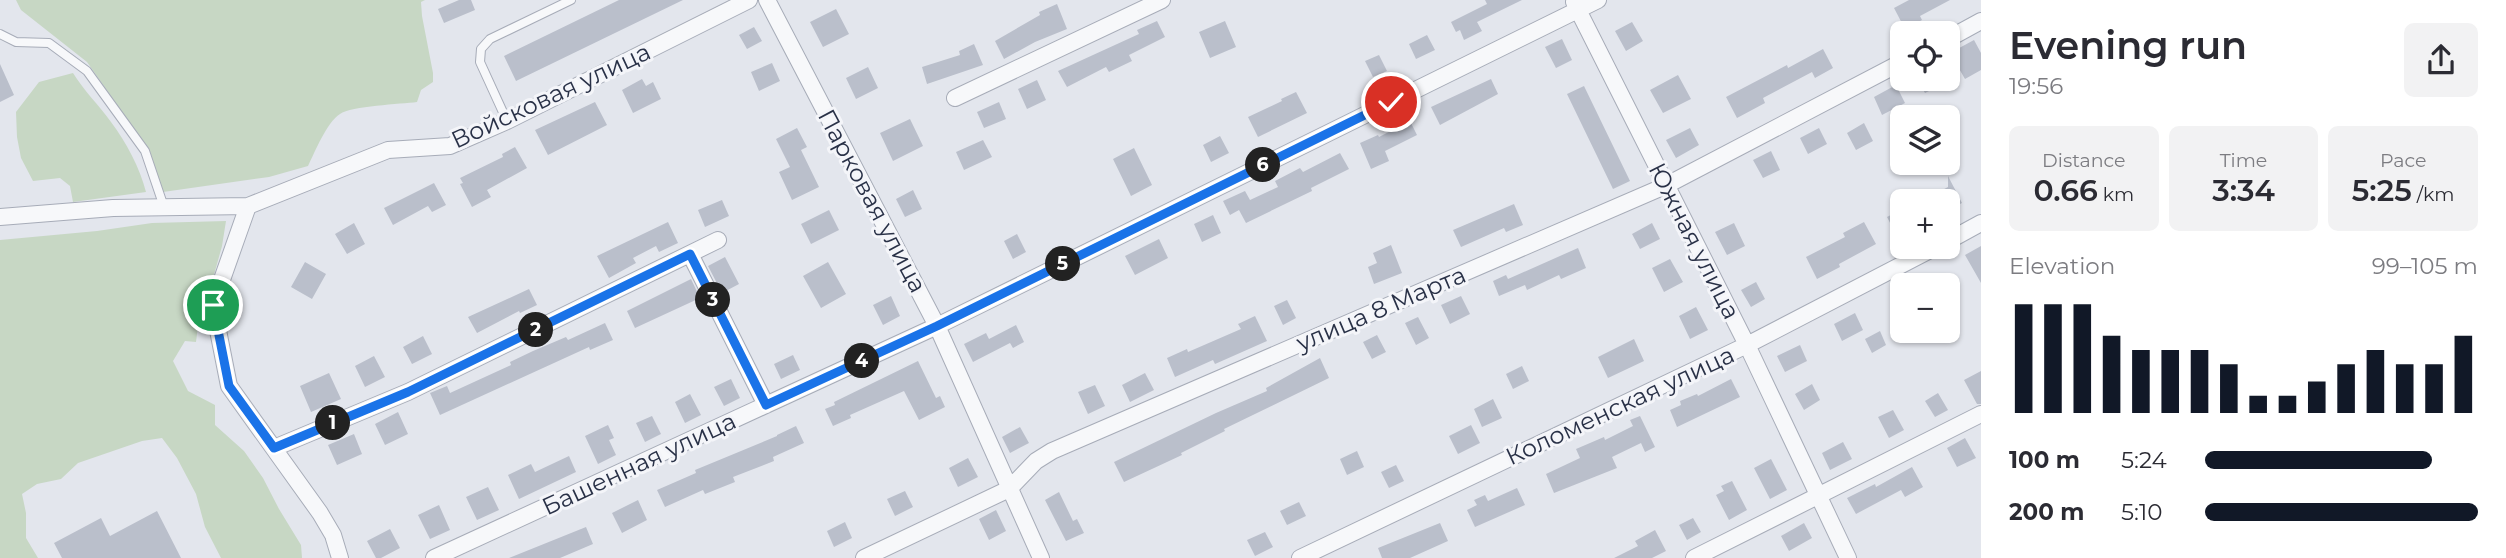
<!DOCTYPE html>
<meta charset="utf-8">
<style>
:root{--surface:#fff;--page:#f2f2f3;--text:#2b2b33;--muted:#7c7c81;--accent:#111827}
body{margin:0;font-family:Montserrat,sans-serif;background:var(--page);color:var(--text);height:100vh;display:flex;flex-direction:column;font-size:26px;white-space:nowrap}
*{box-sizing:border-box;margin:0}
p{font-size:23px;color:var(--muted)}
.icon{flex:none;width:38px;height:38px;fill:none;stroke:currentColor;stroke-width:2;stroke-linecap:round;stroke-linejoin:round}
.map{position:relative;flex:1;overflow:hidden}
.drawer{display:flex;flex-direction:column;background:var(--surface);width:525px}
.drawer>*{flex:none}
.controls{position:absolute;left:1890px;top:21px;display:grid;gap:14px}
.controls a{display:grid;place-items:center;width:70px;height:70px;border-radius:10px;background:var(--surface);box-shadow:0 2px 5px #0004;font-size:35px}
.pin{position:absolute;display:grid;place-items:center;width:60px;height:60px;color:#fff;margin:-30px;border:4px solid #fff;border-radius:50%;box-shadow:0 2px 7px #0007}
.km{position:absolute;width:35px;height:35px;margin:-18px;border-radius:50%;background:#222;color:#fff;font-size:19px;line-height:35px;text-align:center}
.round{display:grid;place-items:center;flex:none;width:74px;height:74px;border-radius:10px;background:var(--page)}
.headline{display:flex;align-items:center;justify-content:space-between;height:119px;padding:0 28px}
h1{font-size:38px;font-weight:600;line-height:52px}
.stats{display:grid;grid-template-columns:repeat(3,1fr);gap:10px;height:119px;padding:7px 28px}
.stats div{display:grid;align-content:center;border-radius:10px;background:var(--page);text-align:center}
.stats b{font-size:30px;font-weight:600}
.stats small{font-size:19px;font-weight:400}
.stats p{font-size:19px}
.chart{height:196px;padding:14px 28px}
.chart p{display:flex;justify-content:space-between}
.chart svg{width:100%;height:126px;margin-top:7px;stroke:var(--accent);stroke-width:6}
ul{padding:0 28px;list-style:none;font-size:23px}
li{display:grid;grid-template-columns:112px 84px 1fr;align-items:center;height:52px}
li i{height:18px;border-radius:9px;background:var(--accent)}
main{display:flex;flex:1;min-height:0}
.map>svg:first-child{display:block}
</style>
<main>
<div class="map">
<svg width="1981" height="558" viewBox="0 0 1981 558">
<rect width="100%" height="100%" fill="#e3e6ed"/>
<path fill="#c7d7c4" d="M16,0H425L421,2L422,16L433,73V82L421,90L417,102C401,104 351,106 340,114C327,122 315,152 308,166L269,177L163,192L150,152L87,62L21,10Z
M73,73C84,91 99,105 111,122C126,142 140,168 146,192L73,202L70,186L60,178L33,181L21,158L17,137L16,112L39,82Z
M226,221L222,246L212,282L201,289L204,312L200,310L196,342L185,341L173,361L188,391L215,405V425L244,451L263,478L279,509L301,545L302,558H221L205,527L196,494L177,458L162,438L142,441L78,463L61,479L37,484L22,494L26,513V538L38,558H0V240L97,231L152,223Z"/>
<path fill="#babfcb" d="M459,0H471L475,10L444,23L438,9Z
M619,0H683L516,81L504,56Z
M1485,0H1522L1477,22L1482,31L1464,40L1460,30L1456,32L1451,22L1487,4Z
M1909,0H1950L1920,16L1922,20L1905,29L1894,8Z
M1057,4L1067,29L1035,42L1004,59L995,41L1040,15L1039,12Z
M836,9L849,34L823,47L810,22Z
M1157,21L1165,37L1129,55L1132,61L1109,72L1106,67L1067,87L1058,71L1139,34L1137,30Z
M1225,21L1236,47L1210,58L1199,32Z
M1632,22L1643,41L1626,51L1615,31Z
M754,27L762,41L747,49L739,35Z
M1427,35L1435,50L1416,59L1409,44Z
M1562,39L1572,60L1556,68L1545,47Z
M1974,40L1981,53V70L1965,79L1950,53Z
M974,44L983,65L927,84L922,67L960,55L959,51Z
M1823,49L1833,68L1815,78L1812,72L1763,98L1765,103L1737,118L1726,97L1787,65L1788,68Z
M1379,55L1387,71L1373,77L1365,61Z
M772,63L780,81L759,91L751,72Z
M0,64L14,95L0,102Z
M868,67L878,88L856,99L846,78Z
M1678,75L1691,99L1663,113L1650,90Z
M642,79L646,86L653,82L661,99L633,113L622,90Z
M1491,79L1498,94L1440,125L1431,107Z
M1917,79H1953L1925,93Z
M1037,80L1046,100L1027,109L1018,89Z
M1896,85L1905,103L1882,115L1874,97Z
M1584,86L1630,181L1613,189L1567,94Z
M1296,92L1307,113L1258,137L1248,117L1282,101L1281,99Z
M595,102L607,125L548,155L535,130Z
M999,102L1006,119L984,128L977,112Z
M910,119L923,146L893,161L880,133Z
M1410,121L1417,135L1385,151L1389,161L1371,169L1360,143L1378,135L1379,137Z
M1864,123L1873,141L1856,150L1847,133Z
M797,128L807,147L801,150L819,187L792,200L779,172L790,167L776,139Z
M1690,128L1699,145L1676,158L1666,140Z
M1819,128L1827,144L1808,154L1800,138Z
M1220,136L1229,153L1211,162L1203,145Z
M983,140L992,157L964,170L956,152Z
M515,147L527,168L487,190L491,197L472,207L460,184L463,183L460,178L503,157L502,154Z
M1134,148L1152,185L1131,196L1113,159Z
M1771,151L1780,170L1763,178L1753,160Z
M1340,153L1349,169L1311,188L1312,191L1246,223L1239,210L1230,215L1223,201L1245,191L1250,200L1278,187L1275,181L1300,168L1303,172Z
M1948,176L1962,203L1948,210V201H1922L1948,187Z
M434,183L446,205L432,212L428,206L393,225L384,208Z
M913,190L922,209L905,217L896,199Z
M722,200L729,216L705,227L698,210Z
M1514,204L1523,225L1506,232L1504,228L1461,247L1453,230Z
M1902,209V246L1887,217Z
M829,210L839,230L811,244L801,224Z
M1213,215L1221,233L1202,242L1194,224Z
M668,222L678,243L659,252L656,246L633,258L636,263L609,278L597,256Z
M1864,222L1876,244L1839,264L1840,267L1817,279L1806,257L1845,237L1843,233Z
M354,223L365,244L347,254L335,234Z
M1652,223L1660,239L1640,249L1632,234Z
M1734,223L1745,246L1727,255L1715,232Z
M1017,234L1026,252L1013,259L1004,241Z
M1159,239L1168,258L1135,275L1125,256Z
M1391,245L1402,273L1374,284L1368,267L1377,263L1373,253Z
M1981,246V283L1965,255Z
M1578,248L1586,268L1561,279L1559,275L1527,290L1525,285L1499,296L1493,281L1506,275L1508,279Z
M725,257L739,284L722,293L708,266Z
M1670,259L1683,282L1664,292L1652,268Z
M305,262L326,274L312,299L291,287Z
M828,262L846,294L821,308L803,276Z
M691,279L700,298L635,328L627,311Z
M1756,282L1765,299L1751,307L1741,290Z
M529,289L537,305L520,313L519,311L477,333L468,317Z
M891,296L900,316L883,325L873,305Z
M1461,296L1470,314L1450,324L1441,305Z
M1287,300L1296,318L1283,325L1274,306Z
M1696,307L1708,330L1690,339L1679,316Z
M1855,313L1863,330L1842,341L1834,324Z
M1255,316L1267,341L1215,364L1213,360L1175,377L1167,358L1187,349L1188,352L1241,329L1238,324Z
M1418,317L1429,338L1416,345L1405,323Z
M605,323L613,340L590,350L589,347L440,415L430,393L447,386L450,393L511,365L510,362L533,351L566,337L568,340Z
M1016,325L1024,342L1013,348L1010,343L973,362L964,344L986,333L989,339Z
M1880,331L1886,345L1872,353L1865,339Z
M1377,335L1386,352L1372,359L1363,342Z
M423,336L432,354L412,364L403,347Z
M1634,339L1644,361L1608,378L1598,357Z
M1800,345L1807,361L1785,372L1777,356Z
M793,355L800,370L781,379L774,364Z
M374,356L385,377L365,387L355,366Z
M1320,358L1329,378L1224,429L1225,431L1181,453L1182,455L1124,482L1114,462L1216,413L1267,391L1266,388Z
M918,361L936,398L940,396L945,407L919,420L904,391L850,415L851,418L833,426L825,409L835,405L834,402Z
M1522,366L1529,381L1513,389L1506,374Z
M1981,371V404H1977L1964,380Z
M329,373L341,399L311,412L300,386Z
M1145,373L1154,390L1130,402L1122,385Z
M731,379L740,398L724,406L714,387Z
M1731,379L1740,397L1677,427L1670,410L1681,405L1680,401L1697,394L1698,396Z
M1812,384L1820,400L1804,410L1795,394Z
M1095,385L1105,406L1088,414L1078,392Z
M1938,393L1948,410L1935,417L1925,401Z
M690,394L701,415L685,423L675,402Z
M1493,399L1502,418L1482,427L1474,409Z
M1893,410L1904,430L1889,438L1878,417Z
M398,412L408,434L385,445L375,424Z
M652,416L661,434L645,442L636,423Z
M1640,416L1655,447L1645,452L1641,443L1612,457L1617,468L1554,493L1546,474L1580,458L1576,449L1604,437L1605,440L1633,426L1630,420Z
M608,425L614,438L609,440L616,455L598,464L585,436Z
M1471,425L1480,443L1458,454L1449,436Z
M796,426L804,443L773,457L774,461L733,477L735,482L705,494L703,490L665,507L657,490L696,473L695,470L777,436V435Z
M1020,427L1029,443L1010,453L1002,437Z
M354,434L362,454L337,465L328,445Z
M1965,438L1976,458L1957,467L1947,448Z
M1843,442L1852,459L1830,470L1822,453Z
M1357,451L1364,467L1347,475L1340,459Z
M569,456L576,472L519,499L508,475L531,464L535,472Z
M968,458L978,477L958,487L949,468Z
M1771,459L1787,490L1770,499L1754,468Z
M1396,465L1404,481L1389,488L1381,472Z
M1912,467L1923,487L1905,497L1901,490L1856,514L1847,498L1875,484L1876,487Z
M1732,481L1747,510L1729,520L1716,495L1724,491L1721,486Z
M488,487L499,510L477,520L466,497Z
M1517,488L1525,505L1475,527L1467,510L1477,505L1474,500L1485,495L1488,501Z
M905,491L913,507L895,516L887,499Z
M1059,492L1073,521L1077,519L1084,533L1066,541L1045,500Z
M638,500L647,520L622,533L612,513Z
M1299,502L1306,516L1287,525L1280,511Z
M439,505L450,530L430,539L418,515Z
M996,510L1006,531L989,540L979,519Z
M157,511L181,558H62L54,543L101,518L110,536Z
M1693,518L1701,532L1687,540L1679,525Z
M845,522L852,538L834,547L827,531Z
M1440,523L1448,541L1410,558H1382L1378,548Z
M1804,523L1812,538L1789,551L1781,536Z
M586,527L593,544L560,558H509Z
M390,529L400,548L381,558H376L367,541Z
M1655,530L1666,551L1652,558H1614L1638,546L1635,541Z
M1265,532L1273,547L1255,556L1247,540Z"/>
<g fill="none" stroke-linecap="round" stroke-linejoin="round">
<defs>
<path id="lane" d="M0,34L16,42L49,43L87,71L145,151L164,207
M507,121L480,62L481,49L490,39L571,0"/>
<path id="street" d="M767,0L937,326L1041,558
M1574,2L1747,345L1848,558
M1948,39L1981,21
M955,98L1162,0
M0,217L113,208L248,206
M1948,241L1981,223
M690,254L766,405
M274,448L408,392L718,240
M340,558L333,535L320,513L229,386L213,305L248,206L388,150L450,146L507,121L749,0
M434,558L937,326L1598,0
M864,558L1009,489L1036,461L1052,451L1665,186L1902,62
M1300,558L1747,345L1936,247
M1694,558L1981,414"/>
</defs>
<use href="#lane" stroke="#a7acb8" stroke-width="10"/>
<use href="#street" stroke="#a7acb8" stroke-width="18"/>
<use href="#lane" stroke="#f7f8fa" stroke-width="8"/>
<use href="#street" stroke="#f7f8fa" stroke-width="16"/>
</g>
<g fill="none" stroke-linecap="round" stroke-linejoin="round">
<defs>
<path id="route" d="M213,305L229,386L274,448L408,392L690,254L766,405L937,326L1391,102"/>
</defs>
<use href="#route" stroke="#fff" stroke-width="14"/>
<use href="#route" stroke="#1a73e8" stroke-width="9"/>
</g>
<g text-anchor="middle" stroke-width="6" stroke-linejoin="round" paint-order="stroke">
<g font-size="24" fill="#293147" stroke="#f4f5f9">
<text transform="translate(551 96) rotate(-25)" y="8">Войсковая улица</text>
<text transform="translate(872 201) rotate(62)" y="8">Парковая улица</text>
<text transform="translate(1694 241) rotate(63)" y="8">Южная улица</text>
<text transform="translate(1381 309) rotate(-23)" y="8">улица 8 Марта</text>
<text transform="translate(1620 406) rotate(-25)" y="8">Коломенская улица</text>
<text transform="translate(639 464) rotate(-25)" y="8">Башенная улица</text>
</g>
</g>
</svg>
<div class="controls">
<a><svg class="icon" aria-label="locate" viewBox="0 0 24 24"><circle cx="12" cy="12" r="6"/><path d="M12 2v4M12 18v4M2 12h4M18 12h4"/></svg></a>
<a><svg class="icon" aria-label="layers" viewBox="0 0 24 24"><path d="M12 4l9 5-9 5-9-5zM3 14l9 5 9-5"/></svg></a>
<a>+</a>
<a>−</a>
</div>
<div class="pin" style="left:213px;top:305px;background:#1e9e55"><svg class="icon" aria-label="arrive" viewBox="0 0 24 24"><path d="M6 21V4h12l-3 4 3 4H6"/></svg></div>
<div class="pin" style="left:1391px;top:102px;background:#d93025"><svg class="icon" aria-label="check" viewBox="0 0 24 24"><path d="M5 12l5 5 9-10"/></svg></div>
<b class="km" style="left:333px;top:423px">1</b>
<b class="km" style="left:536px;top:330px">2</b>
<b class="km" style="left:713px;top:300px">3</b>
<b class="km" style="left:862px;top:361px">4</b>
<b class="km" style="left:1063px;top:264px">5</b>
<b class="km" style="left:1263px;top:165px">6</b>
</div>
<section class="drawer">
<div class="headline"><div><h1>Evening run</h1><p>19:56</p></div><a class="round"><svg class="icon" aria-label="share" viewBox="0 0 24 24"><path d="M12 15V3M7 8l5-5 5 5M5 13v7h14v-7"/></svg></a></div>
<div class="stats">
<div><p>Distance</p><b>0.66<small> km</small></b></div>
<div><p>Time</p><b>3:34</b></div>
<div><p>Pace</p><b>5:25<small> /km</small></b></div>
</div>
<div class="chart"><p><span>Elevation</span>99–105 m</p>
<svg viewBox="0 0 160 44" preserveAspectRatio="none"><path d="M5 44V6M15 44V6M25 44V6M35 44V17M45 44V22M55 44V22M65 44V22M75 44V27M85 44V38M95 44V38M105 44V33M115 44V27M125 44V22M135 44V27M145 44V27M155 44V17"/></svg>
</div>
<ul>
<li><b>100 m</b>5:24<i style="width:83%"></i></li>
<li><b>200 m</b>5:10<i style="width:100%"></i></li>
</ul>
</section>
</main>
